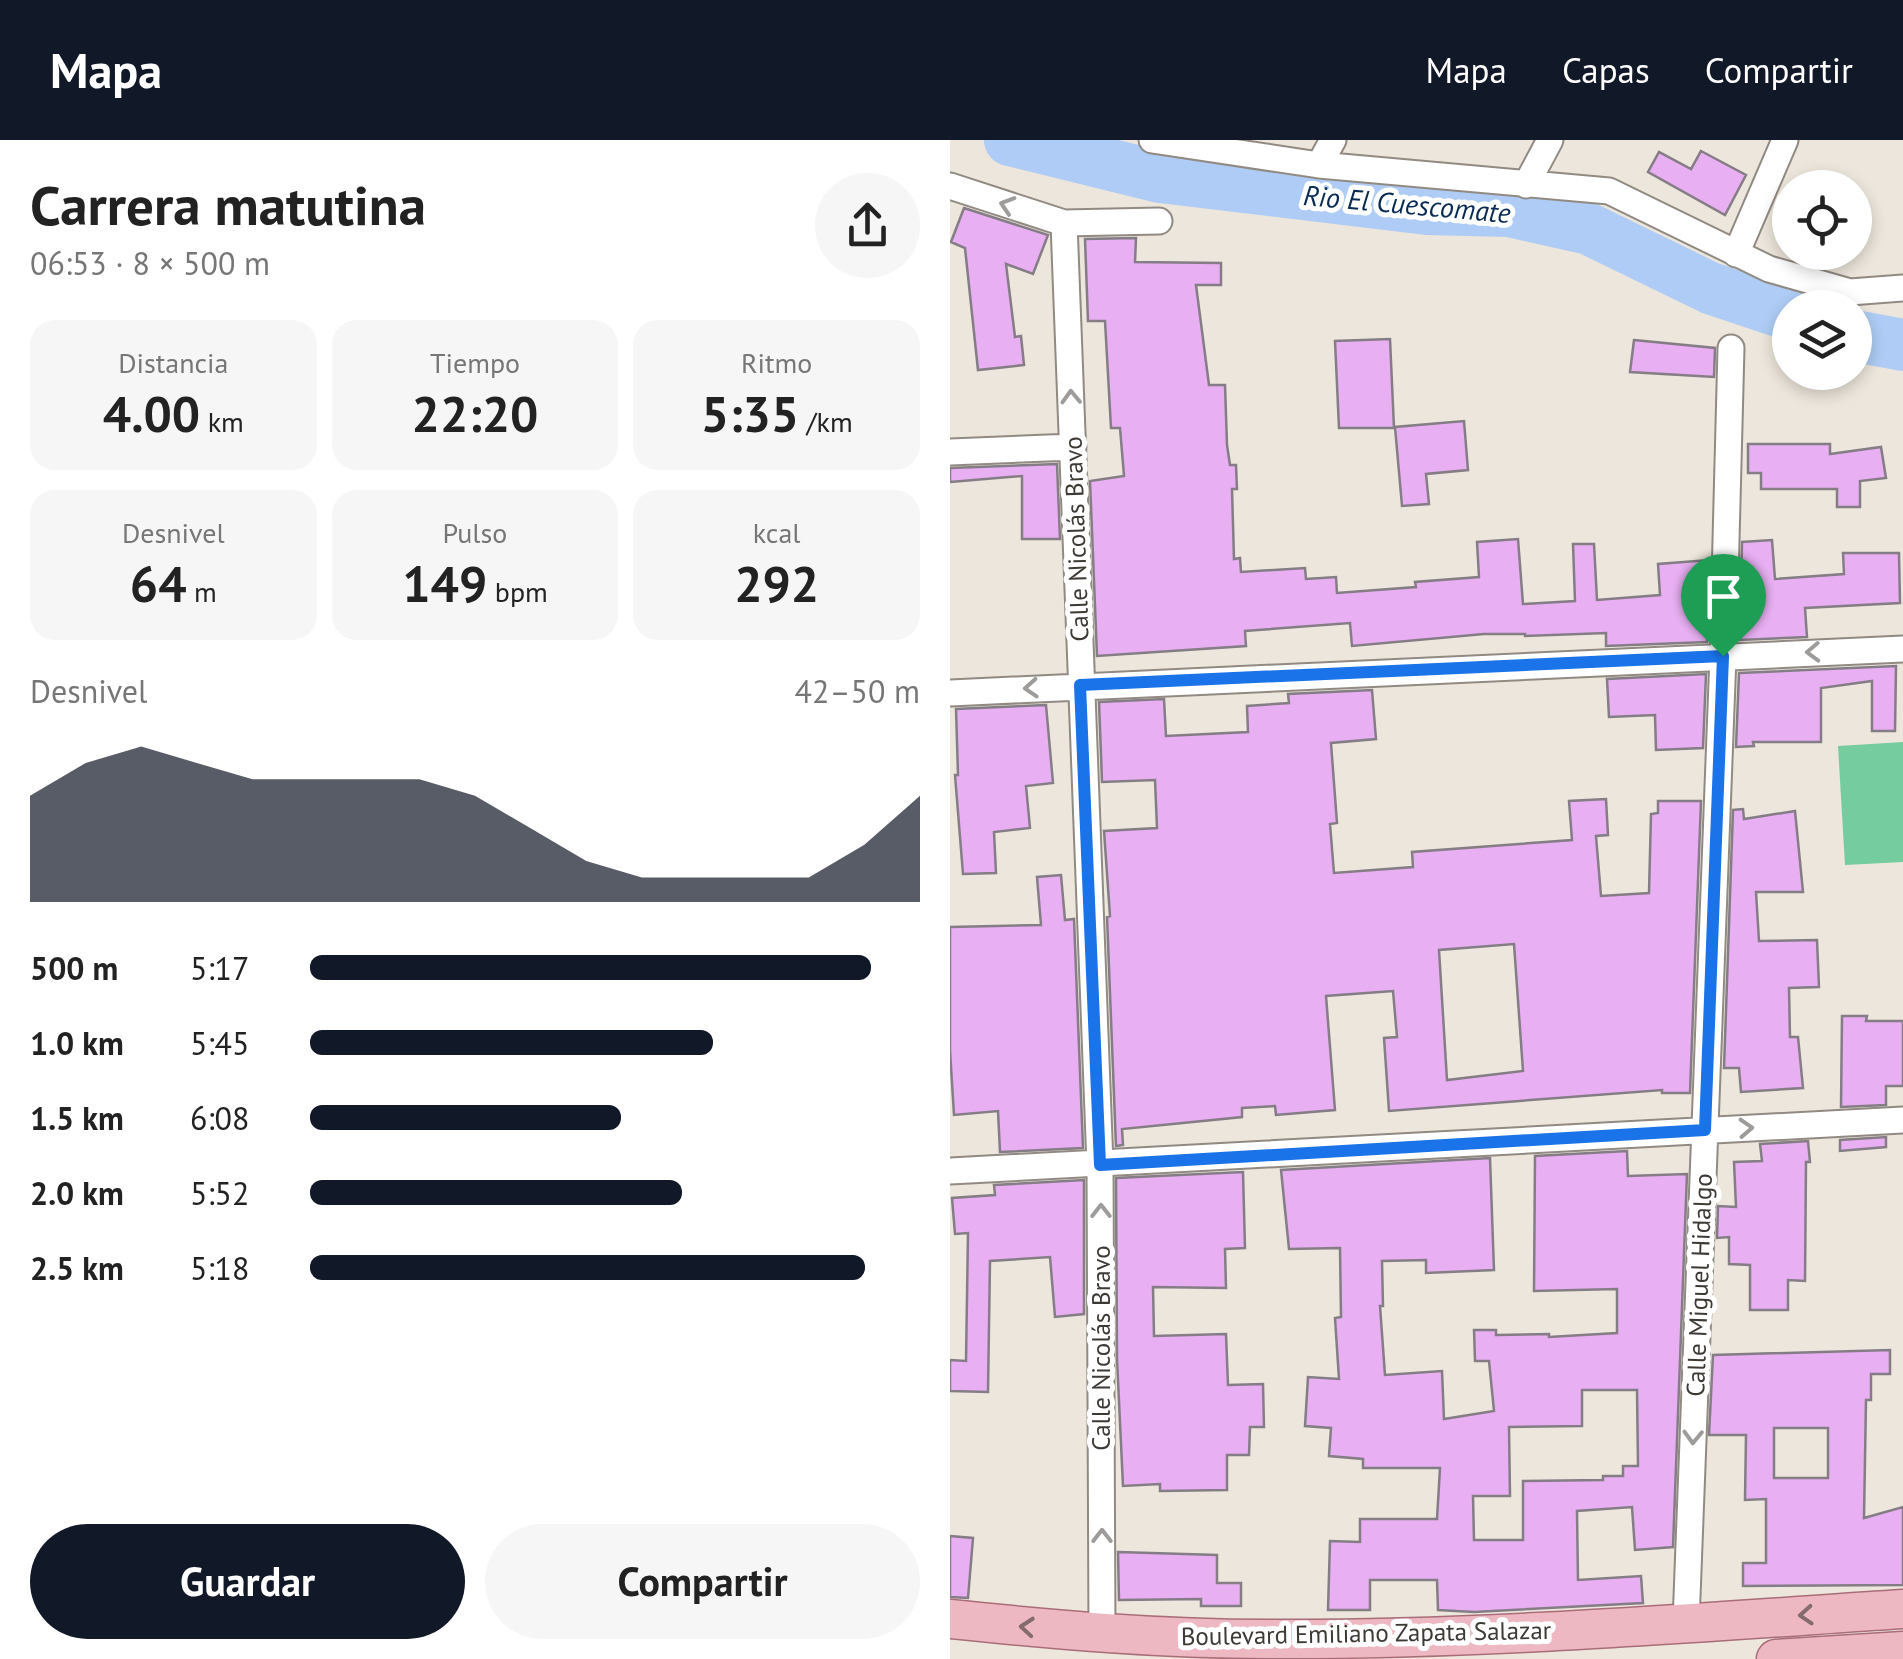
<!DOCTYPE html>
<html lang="es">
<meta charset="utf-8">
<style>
:root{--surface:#fff;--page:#f6f6f6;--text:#222;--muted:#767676;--accent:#111827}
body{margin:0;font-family:"PT Sans",sans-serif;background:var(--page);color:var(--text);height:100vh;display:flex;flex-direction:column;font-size:38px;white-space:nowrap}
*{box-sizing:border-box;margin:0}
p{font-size:32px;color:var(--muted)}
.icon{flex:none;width:55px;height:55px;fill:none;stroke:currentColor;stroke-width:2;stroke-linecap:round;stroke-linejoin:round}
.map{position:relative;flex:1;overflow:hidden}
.sheet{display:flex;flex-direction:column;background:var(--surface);width:950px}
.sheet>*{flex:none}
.buttons{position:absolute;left:822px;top:30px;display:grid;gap:20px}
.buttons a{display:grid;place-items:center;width:100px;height:100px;border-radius:50%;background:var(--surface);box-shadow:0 5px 15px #0003;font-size:50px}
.pin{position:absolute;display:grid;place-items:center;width:85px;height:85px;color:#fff;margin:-102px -42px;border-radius:50% 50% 50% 0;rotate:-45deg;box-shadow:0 0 10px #0007}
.pin .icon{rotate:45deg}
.round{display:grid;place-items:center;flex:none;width:105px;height:105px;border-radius:52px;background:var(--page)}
.headline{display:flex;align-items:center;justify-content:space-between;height:170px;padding:0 30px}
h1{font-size:55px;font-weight:800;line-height:75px}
.stats{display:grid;grid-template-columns:repeat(3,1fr);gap:15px;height:170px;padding:10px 30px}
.stats div{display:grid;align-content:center;border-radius:25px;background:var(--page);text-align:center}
.stats b{font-size:50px;font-weight:800}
.stats small{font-size:28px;font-weight:400}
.stats p{font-size:28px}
.chart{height:280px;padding:20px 30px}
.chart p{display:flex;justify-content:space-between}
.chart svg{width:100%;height:180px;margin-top:10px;fill:var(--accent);opacity:.7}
.primary-button{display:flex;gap:20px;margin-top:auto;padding:20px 30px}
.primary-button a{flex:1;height:115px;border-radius:60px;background:var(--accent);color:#fff;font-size:40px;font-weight:800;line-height:115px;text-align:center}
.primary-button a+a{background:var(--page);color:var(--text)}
ul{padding:0 30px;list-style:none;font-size:32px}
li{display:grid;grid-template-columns:160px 120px 1fr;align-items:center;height:75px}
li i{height:25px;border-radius:12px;background:var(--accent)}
header{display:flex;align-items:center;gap:60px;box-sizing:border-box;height:140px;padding:0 50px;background:var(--accent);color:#fff}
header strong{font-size:48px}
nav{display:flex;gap:55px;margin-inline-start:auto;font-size:35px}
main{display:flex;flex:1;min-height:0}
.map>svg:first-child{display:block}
</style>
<header>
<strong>Mapa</strong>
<nav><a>Mapa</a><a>Capas</a><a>Compartir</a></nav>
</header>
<main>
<section class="sheet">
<div class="headline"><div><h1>Carrera matutina</h1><p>06:53 · 8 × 500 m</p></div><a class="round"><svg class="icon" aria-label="share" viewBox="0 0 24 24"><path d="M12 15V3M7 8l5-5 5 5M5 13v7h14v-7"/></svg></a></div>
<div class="stats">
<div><p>Distancia</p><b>4.00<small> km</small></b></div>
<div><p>Tiempo</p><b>22:20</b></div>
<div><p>Ritmo</p><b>5:35<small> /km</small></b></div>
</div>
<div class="stats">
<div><p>Desnivel</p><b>64<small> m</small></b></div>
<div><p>Pulso</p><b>149<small> bpm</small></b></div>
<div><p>kcal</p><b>292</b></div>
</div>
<div class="chart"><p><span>Desnivel</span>42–50 m</p>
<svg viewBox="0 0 160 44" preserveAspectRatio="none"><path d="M0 44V18L10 10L20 6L30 10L40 14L50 14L60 14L70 14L80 18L90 26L100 34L110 38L120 38L130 38L140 38L150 30L160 18V44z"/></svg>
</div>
<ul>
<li><b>500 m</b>5:17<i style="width:92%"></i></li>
<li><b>1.0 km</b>5:45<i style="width:66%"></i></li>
<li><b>1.5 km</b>6:08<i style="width:51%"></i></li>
<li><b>2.0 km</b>5:52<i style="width:61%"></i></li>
<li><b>2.5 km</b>5:18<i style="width:91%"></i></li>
</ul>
<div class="primary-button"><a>Guardar</a><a>Compartir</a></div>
</section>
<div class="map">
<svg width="953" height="1519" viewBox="0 0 953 1519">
<rect width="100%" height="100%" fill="#ede6dc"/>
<path fill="#75cc9e" d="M953,602V722L895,725L888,606Z"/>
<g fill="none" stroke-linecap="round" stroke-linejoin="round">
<path stroke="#aeccf5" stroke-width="52" d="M60,0L210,37L477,69L559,71L639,89L760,148L840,175
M905,196L953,205"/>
</g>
<path fill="#e8aff2" stroke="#847d85" stroke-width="2.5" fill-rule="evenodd" d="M751,11L796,35L775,75L698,32L709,12L741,29Z
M14,68L98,95L83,134L56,124L65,197L71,196L74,225L28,230L15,108L1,102Z
M186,98L185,122L271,123V145H246L259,245H275L277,305L280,325H286L287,349H282L284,419L290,418L291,432L355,428L356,439L386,437L387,453L466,447L465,442L529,437L527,402L568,399L573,464L625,461L623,404H644L647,460L710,455L708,424L759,420L757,502L656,506V493L575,496V494H534L402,506L400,483L295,491L296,506L147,516L140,341L174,336L170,288H161L155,181H138L135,99Z
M440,199L444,288H389L385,201Z
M684,200L765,208L764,237L680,232Z
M514,281L518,330L476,334L479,364L452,366L445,287Z
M798,304H880V314L931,307L936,338L910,341V367H887V349H811V333H798Z
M107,324L110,399H72V336L0,342V328Z
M822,400L825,439L894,434L893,413H949L950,463L855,468L857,497L790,500L792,402Z
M946,526L945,591H922V541L871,548V602H803L804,606L786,607L789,533Z
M756,534L753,608L706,610L705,575L659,577L657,539Z
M422,550L426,599L381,603L387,683L380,684L384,733L463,727L462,712L622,700L619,661L656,659L658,695L646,696L651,756L699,753L701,674L708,673V661H751L740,953H712V950L439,971L434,898L447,897L443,851L376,856L385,970L326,975L325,966L292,968V977L172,989L173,1005L166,1006L157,777L160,776L154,691L207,688L205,640L152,642L149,562L214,559L216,596L298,592L297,566L339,563L338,554ZM564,804L573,931L497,940L489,810Z
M96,565L103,643L76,646L80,688L44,692L46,733L13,734L5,635H8L6,569Z
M793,669L794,679L845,671L853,752H806L809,801L867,800L869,847L839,848L840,897H848L853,948L791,952L789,928H774L783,670Z
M111,735L115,780L124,779L133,1008L50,1012L48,971L4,975L0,911V787L91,785L87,737Z
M892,876H917L916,881H953V946H936V965L891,967Z
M936,997V1007L890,1011V1000Z
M858,1001L860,1022H856L855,1141L838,1140V1170H800V1125L779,1124V1097L767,1098L768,1066L786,1067L784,1022L812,1021L810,1004Z
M677,1011L678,1036L737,1034L723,1407L685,1410L682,1367L627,1371L628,1440L691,1436L693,1463L524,1472L488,1470L487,1440H420V1470H378L380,1401L410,1402V1379H487L490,1328H413V1319L379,1316L381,1288L355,1286L358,1237L389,1239L385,1178L391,1177L390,1108L339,1109L331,1030L540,1018L544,1130L476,1133V1120L432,1121L433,1166H430L435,1235L492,1231L494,1279L544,1271L539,1221H525L524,1190H546V1195L599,1194V1197L667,1193V1149L584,1151L585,1016ZM632,1250H687L688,1326H673V1336H653V1340L573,1341V1400H524L523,1356H560L559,1287L632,1286Z
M293,1032L295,1108L275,1109L276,1148L203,1147L204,1196L276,1194L278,1245L313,1244L314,1287H300L299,1315H277V1350L210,1351V1344L173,1346L167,1219L166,1038Z
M134,1040V1174L105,1177L100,1117L40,1121L38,1252L0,1251V1220L16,1221L18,1093L5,1094L2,1058L45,1055L44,1045Z
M940,1210V1234H921V1260H916L914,1378L953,1367V1445L793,1446V1423H816V1359L795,1360L796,1295H759L763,1215ZM824,1288H878V1338H824Z
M0,1396L23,1398L18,1458L0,1457Z
M168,1412L267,1415V1443H291V1466H251V1459L169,1460Z"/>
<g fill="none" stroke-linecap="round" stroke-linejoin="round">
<defs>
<path id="street" d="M202,0L369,25L659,51L819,129L900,152L953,148
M369,25L383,0
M576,45L600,0
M0,46L114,83L209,81
M114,83L150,1025L152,1494
M786,114L835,0
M0,312L123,307
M0,553L953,509
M0,1031L953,980
M736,1483L773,516L781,208"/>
<path id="primary" d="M0,1479C106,1490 211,1499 317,1499C530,1500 741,1483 953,1469
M826,1519L953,1511"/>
</defs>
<use href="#street" stroke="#918a82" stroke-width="29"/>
<use href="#primary" stroke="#a86d78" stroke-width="41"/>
<use href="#street" stroke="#fff" stroke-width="25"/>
<use href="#primary" stroke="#eeb8c3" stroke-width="38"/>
</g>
<defs><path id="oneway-chevron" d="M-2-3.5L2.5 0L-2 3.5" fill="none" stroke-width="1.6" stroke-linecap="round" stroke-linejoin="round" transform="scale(2.5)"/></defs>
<g stroke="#9e9c9a">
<use href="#oneway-chevron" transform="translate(57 65) rotate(-162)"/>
<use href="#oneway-chevron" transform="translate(121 257) rotate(-92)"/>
<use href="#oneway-chevron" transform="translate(863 512) rotate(178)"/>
<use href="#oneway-chevron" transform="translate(81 548) rotate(176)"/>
<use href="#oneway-chevron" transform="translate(796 988) rotate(-3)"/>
<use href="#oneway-chevron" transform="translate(151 1071) rotate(-90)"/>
<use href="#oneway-chevron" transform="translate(743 1297) rotate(92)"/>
<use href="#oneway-chevron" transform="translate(152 1396) rotate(-90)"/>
</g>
<g stroke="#846c6e">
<use href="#oneway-chevron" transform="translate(856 1475) rotate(176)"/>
<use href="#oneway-chevron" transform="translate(77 1487) rotate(-175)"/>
</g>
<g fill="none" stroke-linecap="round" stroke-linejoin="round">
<defs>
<path id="route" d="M773,516L755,990L150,1025L130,545Z"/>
</defs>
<use href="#route" stroke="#fff" stroke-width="20"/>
<use href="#route" stroke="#1a73e8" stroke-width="12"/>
</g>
<g text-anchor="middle" stroke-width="10" stroke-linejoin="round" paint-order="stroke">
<g font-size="25" fill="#3d3a36" stroke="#fff">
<text transform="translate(126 399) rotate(-92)" y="9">Calle Nicolás Bravo</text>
<text transform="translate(749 1145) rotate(-88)" y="9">Calle Miguel Hidalgo</text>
<text transform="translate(151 1208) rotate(-90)" y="9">Calle Nicolás Bravo</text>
<text transform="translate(416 1493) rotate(-1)" y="9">Boulevard Emiliano Zapata Salazar</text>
</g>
<g font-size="28" font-style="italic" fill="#092a53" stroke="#fff">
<text transform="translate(457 64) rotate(5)" y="10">Rio El Cuescomate</text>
</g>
</g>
</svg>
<div class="buttons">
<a><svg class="icon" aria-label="locate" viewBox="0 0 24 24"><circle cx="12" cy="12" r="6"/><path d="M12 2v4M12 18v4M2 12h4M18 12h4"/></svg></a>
<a><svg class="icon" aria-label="layers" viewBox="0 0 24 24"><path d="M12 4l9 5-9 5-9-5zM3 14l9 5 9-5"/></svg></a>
</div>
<div class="pin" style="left:773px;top:516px;background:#1e9e55"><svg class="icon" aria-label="arrive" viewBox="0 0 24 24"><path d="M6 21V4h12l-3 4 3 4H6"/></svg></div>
</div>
</main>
